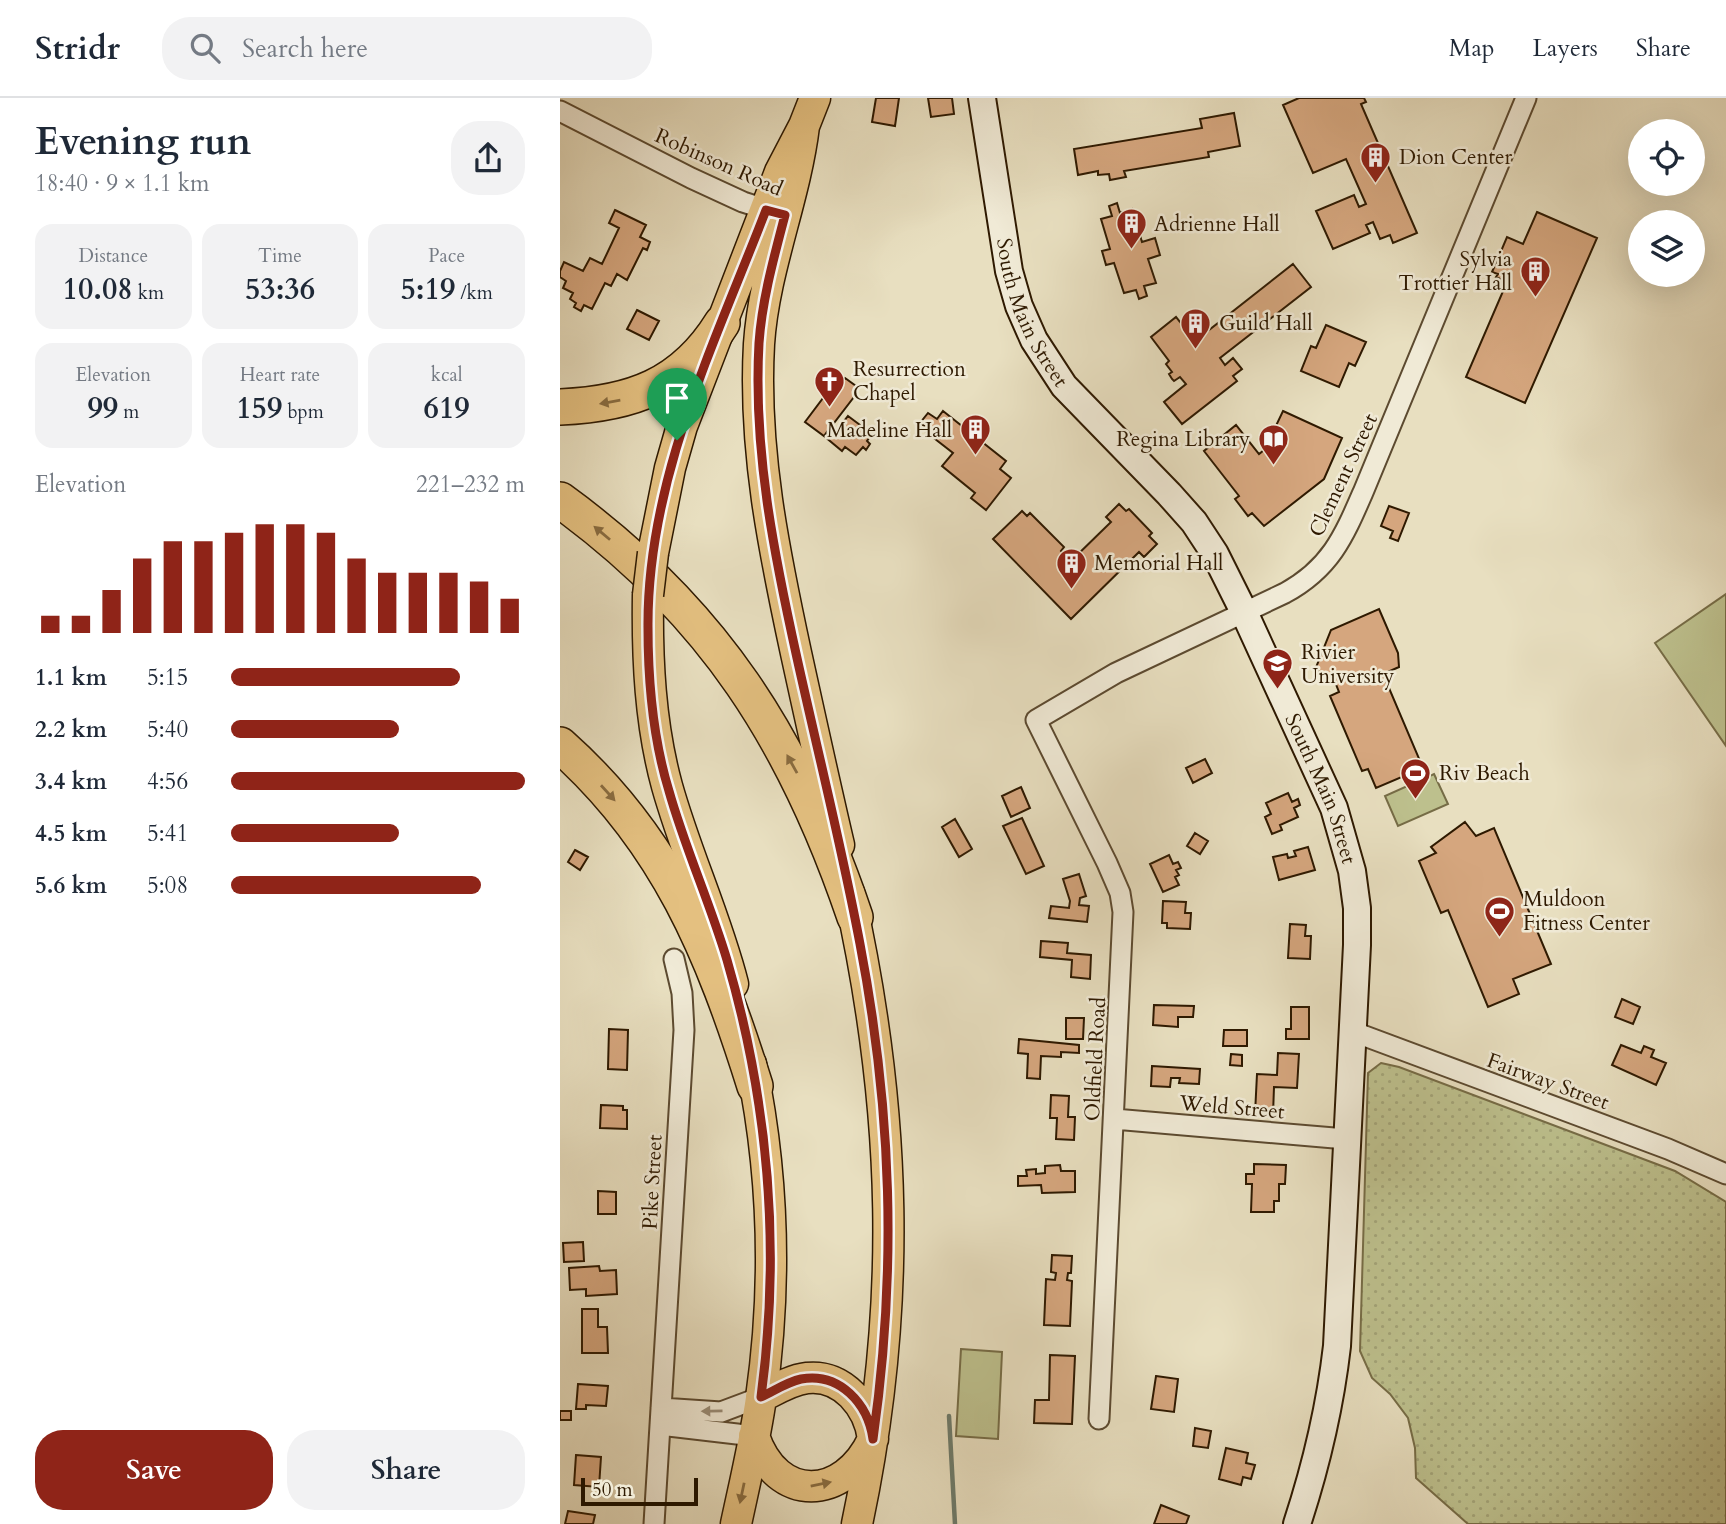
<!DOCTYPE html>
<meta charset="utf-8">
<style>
:root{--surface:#fff;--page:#f2f2f3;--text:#1f2937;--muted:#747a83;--line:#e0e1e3;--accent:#8f2418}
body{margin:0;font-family:Cardo,serif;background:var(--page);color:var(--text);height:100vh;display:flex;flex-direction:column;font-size:26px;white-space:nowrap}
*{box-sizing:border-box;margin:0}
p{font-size:23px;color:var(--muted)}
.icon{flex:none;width:38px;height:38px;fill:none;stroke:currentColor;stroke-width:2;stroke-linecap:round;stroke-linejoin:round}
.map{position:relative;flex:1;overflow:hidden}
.sheet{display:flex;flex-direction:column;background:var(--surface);width:560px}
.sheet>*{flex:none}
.fabs{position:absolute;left:1068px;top:21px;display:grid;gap:14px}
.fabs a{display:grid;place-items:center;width:77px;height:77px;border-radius:50%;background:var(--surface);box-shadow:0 7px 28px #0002;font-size:35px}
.scale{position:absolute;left:21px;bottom:18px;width:117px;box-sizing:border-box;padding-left:7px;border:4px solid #2e1900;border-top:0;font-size:19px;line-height:24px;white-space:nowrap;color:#2e1900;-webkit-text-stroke:5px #f0ead6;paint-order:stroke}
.pin{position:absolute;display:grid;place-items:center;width:60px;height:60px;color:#fff;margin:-72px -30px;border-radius:50% 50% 50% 0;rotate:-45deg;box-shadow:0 0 7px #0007}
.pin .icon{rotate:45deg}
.round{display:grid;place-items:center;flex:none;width:74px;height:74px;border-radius:28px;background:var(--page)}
.overview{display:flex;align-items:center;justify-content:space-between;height:119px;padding:0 35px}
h1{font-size:38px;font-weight:800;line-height:52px}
.stats{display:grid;grid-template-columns:repeat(3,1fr);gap:10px;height:119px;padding:7px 35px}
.stats div{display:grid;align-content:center;border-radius:18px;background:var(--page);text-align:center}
.stats b{font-size:30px;font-weight:800}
.stats small{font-size:19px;font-weight:400}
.stats p{font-size:19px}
.chart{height:196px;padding:14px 35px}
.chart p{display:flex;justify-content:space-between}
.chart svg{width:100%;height:126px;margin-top:7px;stroke:var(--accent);stroke-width:6}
.primary-button{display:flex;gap:14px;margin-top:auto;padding:14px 35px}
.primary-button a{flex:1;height:80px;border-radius:28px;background:var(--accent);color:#fff;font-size:28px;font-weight:800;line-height:80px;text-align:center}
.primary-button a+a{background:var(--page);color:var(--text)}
ul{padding:0 35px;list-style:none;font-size:23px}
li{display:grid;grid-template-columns:112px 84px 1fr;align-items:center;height:52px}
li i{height:18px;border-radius:9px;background:var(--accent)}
header{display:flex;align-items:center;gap:42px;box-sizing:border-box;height:98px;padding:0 35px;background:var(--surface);border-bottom:2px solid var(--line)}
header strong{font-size:33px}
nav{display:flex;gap:38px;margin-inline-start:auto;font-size:24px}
.search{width:490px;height:63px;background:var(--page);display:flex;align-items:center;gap:18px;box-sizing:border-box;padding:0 24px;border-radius:28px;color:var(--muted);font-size:26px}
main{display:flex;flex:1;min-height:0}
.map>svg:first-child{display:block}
</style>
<header>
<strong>Stridr</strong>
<div class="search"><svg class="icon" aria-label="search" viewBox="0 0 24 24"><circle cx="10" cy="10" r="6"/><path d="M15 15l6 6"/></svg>Search here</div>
<nav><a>Map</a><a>Layers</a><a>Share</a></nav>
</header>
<main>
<section class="sheet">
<div class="overview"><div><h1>Evening run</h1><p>18:40 · 9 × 1.1 km</p></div><a class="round"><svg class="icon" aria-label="share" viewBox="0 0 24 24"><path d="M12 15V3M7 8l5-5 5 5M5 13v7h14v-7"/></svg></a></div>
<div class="stats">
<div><p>Distance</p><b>10.08<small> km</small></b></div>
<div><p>Time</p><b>53:36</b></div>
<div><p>Pace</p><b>5:19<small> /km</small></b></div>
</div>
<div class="stats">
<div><p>Elevation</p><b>99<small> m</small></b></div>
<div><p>Heart rate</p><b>159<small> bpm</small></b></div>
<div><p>kcal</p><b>619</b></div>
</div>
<div class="chart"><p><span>Elevation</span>221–232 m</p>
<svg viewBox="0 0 160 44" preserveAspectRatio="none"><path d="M5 44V38M15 44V38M25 44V29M35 44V18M45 44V12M55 44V12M65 44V9M75 44V6M85 44V6M95 44V9M105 44V18M115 44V23M125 44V23M135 44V23M145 44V26M155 44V32"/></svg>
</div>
<ul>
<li><b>1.1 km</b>5:15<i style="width:78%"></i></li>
<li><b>2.2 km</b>5:40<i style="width:57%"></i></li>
<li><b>3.4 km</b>4:56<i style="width:100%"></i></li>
<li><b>4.5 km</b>5:41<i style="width:57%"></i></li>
<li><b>5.6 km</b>5:08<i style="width:85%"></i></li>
</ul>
<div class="primary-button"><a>Save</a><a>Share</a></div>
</section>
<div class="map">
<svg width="1166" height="1426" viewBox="0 0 1166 1426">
<defs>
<pattern id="grass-dots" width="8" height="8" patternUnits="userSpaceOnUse" patternTransform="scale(1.75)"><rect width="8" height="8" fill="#bdc08d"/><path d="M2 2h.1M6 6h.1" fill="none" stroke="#a3a478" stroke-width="1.8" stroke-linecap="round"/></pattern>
</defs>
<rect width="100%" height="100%" fill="#e8dfc0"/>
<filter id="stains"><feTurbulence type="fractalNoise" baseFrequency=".00286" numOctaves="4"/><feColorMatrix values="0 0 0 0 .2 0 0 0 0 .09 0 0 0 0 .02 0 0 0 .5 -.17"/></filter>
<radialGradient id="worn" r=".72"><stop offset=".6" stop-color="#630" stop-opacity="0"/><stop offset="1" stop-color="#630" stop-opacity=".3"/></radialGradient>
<path fill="url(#grass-dots)" stroke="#766c46" stroke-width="2" d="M821,965L839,969L1115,1073L1166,1104V1426H908L856,1380L855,1350L848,1320L830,1296L812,1280L800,1253L808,975Z"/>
<path fill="#bdc08d" stroke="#766c46" stroke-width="2" d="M1166,496V648L1095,545Z
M874,676L888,706L838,728L825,698Z
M401,1251L442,1254L438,1341L396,1338Z"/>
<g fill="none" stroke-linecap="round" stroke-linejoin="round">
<path stroke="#6d7b6b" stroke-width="4.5" d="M389,1318L395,1426"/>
</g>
<path fill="#d5a67e" stroke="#2e1900" stroke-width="2" d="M316,0H339L335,28L312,24Z
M368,0H392L394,16L371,19Z
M739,0H804L806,4L801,6L857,135L833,145L830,137L820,141L813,124L806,127L810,135L773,151L756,113L794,97L799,109L806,106L786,61L753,75L723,7Z
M674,15L680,48L648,54L649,59L564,73L566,79L550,82L549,76L538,77V73L518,77L514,51L642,30L640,21Z
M557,105L560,115L572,111L582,144L595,140L600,157L588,161L596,185L584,188L587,198L579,201L576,192L564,195L554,165L546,167L542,153L550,151L541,121L552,118L549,108Z
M55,112L86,127L80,139L90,144L87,152L83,150L67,182L57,176L51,188L45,185L32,211L24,207L21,213L14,209L16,205L10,201L13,195L3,190L6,183L0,179V173L4,164L23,173L30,160L42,166L59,130L49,125Z
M977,114L1037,140L965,305L906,279L947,184L936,179L938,176L932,174L939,158L947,139L963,146Z
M733,166L751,189L660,260L665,267L673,260L682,271L673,278L677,283L622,326L604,304L626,286L620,279L614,283L612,281L609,276L612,274L606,266L609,263L591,239L616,219L635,243Z
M77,212L99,223L89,242L67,231Z
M766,227L806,244L795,268L789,265L779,289L741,273L751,248L756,250Z
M285,280L296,288L293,292L297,295L264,338L245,324L266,296L261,293L271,281L281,285Z
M383,313L446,363L440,371L451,380L426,412L411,400L415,395L382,368L393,355L366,334L369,331L360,325L368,315L377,321Z
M723,313L782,340L764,381L704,428L692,415L688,418L675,401L679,398L644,353L676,327L699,356L722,338L713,334Z
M288,318L312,336L307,343L310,346L306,352L303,349L296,357L285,349L282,353L264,338L269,331L274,336Z
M559,406L566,413L569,411L592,435L589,438L597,446L584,459L579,454L511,521L433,441L462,413L467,418L470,415L504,449L501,453L511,463L551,424L546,419Z
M829,408L849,415L838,443L830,440L833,433L821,428Z
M819,511L838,555L839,569L823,576L863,670L816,690L808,671L802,673L770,598L779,594L773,579L755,572L771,532Z
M645,661L652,675L633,685L626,670Z
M461,689L470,710L451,719L442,698Z
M728,695L732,704L738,701L740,707L734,710L738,719L720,727L722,732L712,736L705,719L711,716L706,705Z
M462,720L484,768L466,776L443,728Z
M395,721L412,751L399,759L382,729Z
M905,724L916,738L934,730L991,866L953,881L959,896L928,909L888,812L881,815L859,763L876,755L871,749Z
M635,735L648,743L640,756L627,748Z
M748,749L755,772L719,782L713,759L727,756L728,760L736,758L734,753Z
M15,752L28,759L20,772L8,764Z
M609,757L613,766L618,764L621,770L616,772L619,777L615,779L619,787L603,794L590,766Z
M519,776L526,798L520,800L519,807L529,808L527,824L489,820L491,808L509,810L510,803L503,781Z
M603,803L626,804L625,815H631L630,831L607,830V825H602Z
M730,826L746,827L745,838H751L750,861L728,860Z
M481,843L508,845L507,855L531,857L530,881L511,879L512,862L480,859Z
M1062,901L1080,909L1073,926L1055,919Z
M594,907L634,908L633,919H618V929L593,927Z
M731,909H749V941H726V931H731Z
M506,920H524L523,941H506Z
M49,931L68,932L67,972L48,971Z
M664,932H687V948H663Z
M459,941L519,947V955L501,954V959L481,958L480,981L467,980L468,956L458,955Z
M1061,947L1081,955L1084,948L1094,952L1091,959L1106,965L1096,987L1052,967Z
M718,955L739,956L737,990L714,989L713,1017L695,1016L697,976L717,977Z
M671,956L682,957V968L670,967Z
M592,968L640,971L639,986L619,985L620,980H611L610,989L591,988Z
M491,997L509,998L508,1019H515L514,1042L496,1041L497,1020H490Z
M41,1007L63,1008V1012H67V1031L40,1030Z
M694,1066L726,1067L725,1086H719V1103H714V1114H691L692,1086H686V1076H694Z
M500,1067L501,1073H515V1094L482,1095L481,1087L458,1088V1078H467L466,1072L476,1071V1076L485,1075V1068Z
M38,1093L56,1094V1116H38Z
M23,1144L24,1163L4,1164L3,1145Z
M492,1157L512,1158L511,1175H508L507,1182L512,1183L510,1228L484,1227L486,1181L495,1182L496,1175L491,1174Z
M39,1168L40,1173L56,1172L57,1196L26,1198V1191L10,1192L9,1170Z
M22,1211H38V1229H47L48,1255H22Z
M490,1257L515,1258L512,1326L474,1325L475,1302H489Z
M596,1278L618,1281L614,1314L591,1311Z
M18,1286L48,1288L46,1308L26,1307V1311H16Z
M0,1313H11V1322H0Z
M635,1330L651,1333L648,1350L633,1348Z
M666,1350L688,1355L686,1365L695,1367L691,1381L683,1379L681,1387L659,1381Z
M16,1357L41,1359L39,1389L14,1387Z
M601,1407L629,1418L626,1426H594Z
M8,1413L35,1417L33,1426H5Z"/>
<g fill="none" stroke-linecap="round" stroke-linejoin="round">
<defs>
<path id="street" d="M0,13L131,80L183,104L214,114
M794,934L1108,1051L1166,1076
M554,1021L786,1041
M101,1310L161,1314L201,1299
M539,1321L563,814L560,795L547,765L476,622L556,575L725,495C771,470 784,438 804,392L966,0
M100,1327L194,1338
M94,1426L124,932L122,895L114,861"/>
<g id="secondary">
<path id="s1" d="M422,0L449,173L459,208L474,242L504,288L609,396L634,424L655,456L684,514L774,710L792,773L797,810V847L777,1248C770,1309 756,1368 737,1426"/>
</g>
<path id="primary" d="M244,28C235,102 204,171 199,246C193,351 214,453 236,555C250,619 264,683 279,747
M93,455L110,370L122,328L220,74L244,28L255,0
M88,497C87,561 90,626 107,688C126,756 156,819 173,886
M289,795C337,1012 343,1209 297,1426
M194,1338C217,1406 284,1403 313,1341C309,1309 283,1276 247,1280C230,1282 215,1292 201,1299
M176,1426C185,1384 195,1342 201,1300C217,1188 214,1077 191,966"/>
<path id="highway" d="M0,309C71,306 123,288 162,225
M0,402C153,513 235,642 295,819
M0,647C107,742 153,854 195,988"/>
</defs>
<use href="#street" stroke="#5c4a30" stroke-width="23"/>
<use href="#secondary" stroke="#2e1900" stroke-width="30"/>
<use href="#primary" stroke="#2e1900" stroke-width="33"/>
<use href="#highway" stroke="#2e1900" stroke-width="38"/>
<use href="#street" stroke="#f0ead6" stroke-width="19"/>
<use href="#secondary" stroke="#f0ead6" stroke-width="26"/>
<use href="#primary" stroke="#e4c080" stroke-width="30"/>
<use href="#highway" stroke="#e4c080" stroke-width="35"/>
<defs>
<path id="primary-bridge" d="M88,497L93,455"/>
</defs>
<use href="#primary-bridge" stroke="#2e1900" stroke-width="33" stroke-linecap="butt"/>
<use href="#primary-bridge" stroke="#e4c080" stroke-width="30"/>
</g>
<defs><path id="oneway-solid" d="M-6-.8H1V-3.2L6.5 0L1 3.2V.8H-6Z" transform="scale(1.75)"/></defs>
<g fill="#896c40">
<use href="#oneway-solid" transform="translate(50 304) rotate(170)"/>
<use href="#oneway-solid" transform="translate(42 435) rotate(-140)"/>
<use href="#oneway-solid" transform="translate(232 666) rotate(-119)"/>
<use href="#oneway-solid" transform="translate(48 695) rotate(48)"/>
<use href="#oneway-solid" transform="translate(261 1386) rotate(-11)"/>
<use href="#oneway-solid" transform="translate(182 1395) rotate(102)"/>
</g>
<use fill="#998c76" href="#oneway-solid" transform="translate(152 1313) rotate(179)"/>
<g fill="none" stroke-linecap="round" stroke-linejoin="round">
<defs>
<path id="route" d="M206,112L225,117C214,159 202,202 199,245C193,352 214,456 237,560C258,655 282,750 300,846C332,1013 337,1173 313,1341C308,1306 280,1274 241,1281C227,1284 214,1293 201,1299C221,1150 209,1006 167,862C150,805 125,750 109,693C93,641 88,584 88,529C87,382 154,247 206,112Z"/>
</defs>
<use href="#route" stroke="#fff" stroke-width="14"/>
<use href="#route" stroke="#8f2418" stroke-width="9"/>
</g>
<defs>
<symbol id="building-pin" viewBox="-11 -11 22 30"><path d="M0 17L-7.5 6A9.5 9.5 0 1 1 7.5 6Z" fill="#8f2418" stroke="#f0ead6"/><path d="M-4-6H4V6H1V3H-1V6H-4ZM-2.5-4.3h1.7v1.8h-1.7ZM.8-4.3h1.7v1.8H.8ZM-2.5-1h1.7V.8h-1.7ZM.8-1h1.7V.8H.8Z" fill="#fff"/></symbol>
<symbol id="church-pin" viewBox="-11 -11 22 30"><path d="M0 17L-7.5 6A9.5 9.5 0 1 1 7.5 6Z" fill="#8f2418" stroke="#f0ead6"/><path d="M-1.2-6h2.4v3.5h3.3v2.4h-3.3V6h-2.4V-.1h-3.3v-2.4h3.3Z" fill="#fff"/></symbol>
<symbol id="library-pin" viewBox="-11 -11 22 30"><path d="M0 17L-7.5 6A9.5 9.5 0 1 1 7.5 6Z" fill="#8f2418" stroke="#f0ead6"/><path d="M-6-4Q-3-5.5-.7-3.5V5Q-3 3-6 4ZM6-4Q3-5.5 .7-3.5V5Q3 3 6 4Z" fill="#fff"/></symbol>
<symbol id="university-pin" viewBox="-11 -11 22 30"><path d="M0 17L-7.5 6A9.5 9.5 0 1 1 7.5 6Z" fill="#8f2418" stroke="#f0ead6"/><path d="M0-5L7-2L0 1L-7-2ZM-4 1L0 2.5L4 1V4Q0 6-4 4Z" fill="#fff"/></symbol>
<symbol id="stadium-pin" viewBox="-11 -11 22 30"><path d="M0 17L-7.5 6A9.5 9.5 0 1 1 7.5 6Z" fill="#8f2418" stroke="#f0ead6"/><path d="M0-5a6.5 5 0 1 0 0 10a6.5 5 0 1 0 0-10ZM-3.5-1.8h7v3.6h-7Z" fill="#fff"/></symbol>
</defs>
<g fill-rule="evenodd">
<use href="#building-pin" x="798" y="42" width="35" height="47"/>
<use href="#building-pin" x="554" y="108" width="35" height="47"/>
<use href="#building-pin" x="958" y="156" width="35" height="47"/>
<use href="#building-pin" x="618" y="208" width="35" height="47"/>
<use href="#church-pin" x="252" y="266" width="35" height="47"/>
<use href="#building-pin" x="398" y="314" width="35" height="47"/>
<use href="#library-pin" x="696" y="324" width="35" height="47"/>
<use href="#building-pin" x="494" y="448" width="35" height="47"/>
<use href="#university-pin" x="700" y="548" width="35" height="47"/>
<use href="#stadium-pin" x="838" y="658" width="35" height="47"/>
<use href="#stadium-pin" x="922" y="796" width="35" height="47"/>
</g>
<g text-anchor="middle" stroke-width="5" stroke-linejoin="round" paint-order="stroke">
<g font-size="21" fill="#2e1900" stroke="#f0ead6" text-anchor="start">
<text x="839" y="66">Dion Center</text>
<text x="594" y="133">Adrienne Hall</text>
<text x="952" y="168" text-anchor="end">Sylvia<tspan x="952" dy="24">Trottier Hall</tspan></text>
<text x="659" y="232">Guild Hall</text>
<text x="293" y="278">Resurrection<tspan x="293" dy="24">Chapel</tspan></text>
<text x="392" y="339" text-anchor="end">Madeline Hall</text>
<text x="690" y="348" text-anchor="end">Regina Library</text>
<text x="534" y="472">Memorial Hall</text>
<text x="741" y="561">Rivier<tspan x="741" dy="24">University</tspan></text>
<text x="879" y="682">Riv Beach</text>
<text x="963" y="808">Muldoon<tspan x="963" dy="24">Fitness Center</tspan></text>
</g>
<g font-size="21" fill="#2e1900" stroke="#f0ead6">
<text transform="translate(159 64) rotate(24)" y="7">Robinson Road</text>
<text dy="7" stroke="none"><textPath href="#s1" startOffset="222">South Main Street</textPath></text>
<text transform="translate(783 377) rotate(-65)" y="7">Clement Street</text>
<text dy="7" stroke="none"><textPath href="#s1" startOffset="788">South Main Street</textPath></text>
<text transform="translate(535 961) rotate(-87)" y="7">Oldfield Road</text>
<text transform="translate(988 983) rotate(20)" y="7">Fairway Street</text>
<text transform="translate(672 1009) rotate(5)" y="7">Weld Street</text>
<text transform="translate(92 1084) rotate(-87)" y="7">Pike Street</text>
</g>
</g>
<rect width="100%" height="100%" filter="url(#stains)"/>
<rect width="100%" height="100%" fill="url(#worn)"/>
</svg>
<div class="fabs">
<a><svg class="icon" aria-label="locate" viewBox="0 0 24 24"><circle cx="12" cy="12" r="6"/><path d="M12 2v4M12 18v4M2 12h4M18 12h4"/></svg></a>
<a><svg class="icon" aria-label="layers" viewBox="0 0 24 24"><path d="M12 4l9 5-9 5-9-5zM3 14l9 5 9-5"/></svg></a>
</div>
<div class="scale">50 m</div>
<div class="pin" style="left:117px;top:342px;background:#1e9e55"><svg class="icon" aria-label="arrive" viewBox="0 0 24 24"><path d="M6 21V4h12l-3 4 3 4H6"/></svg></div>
</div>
</main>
